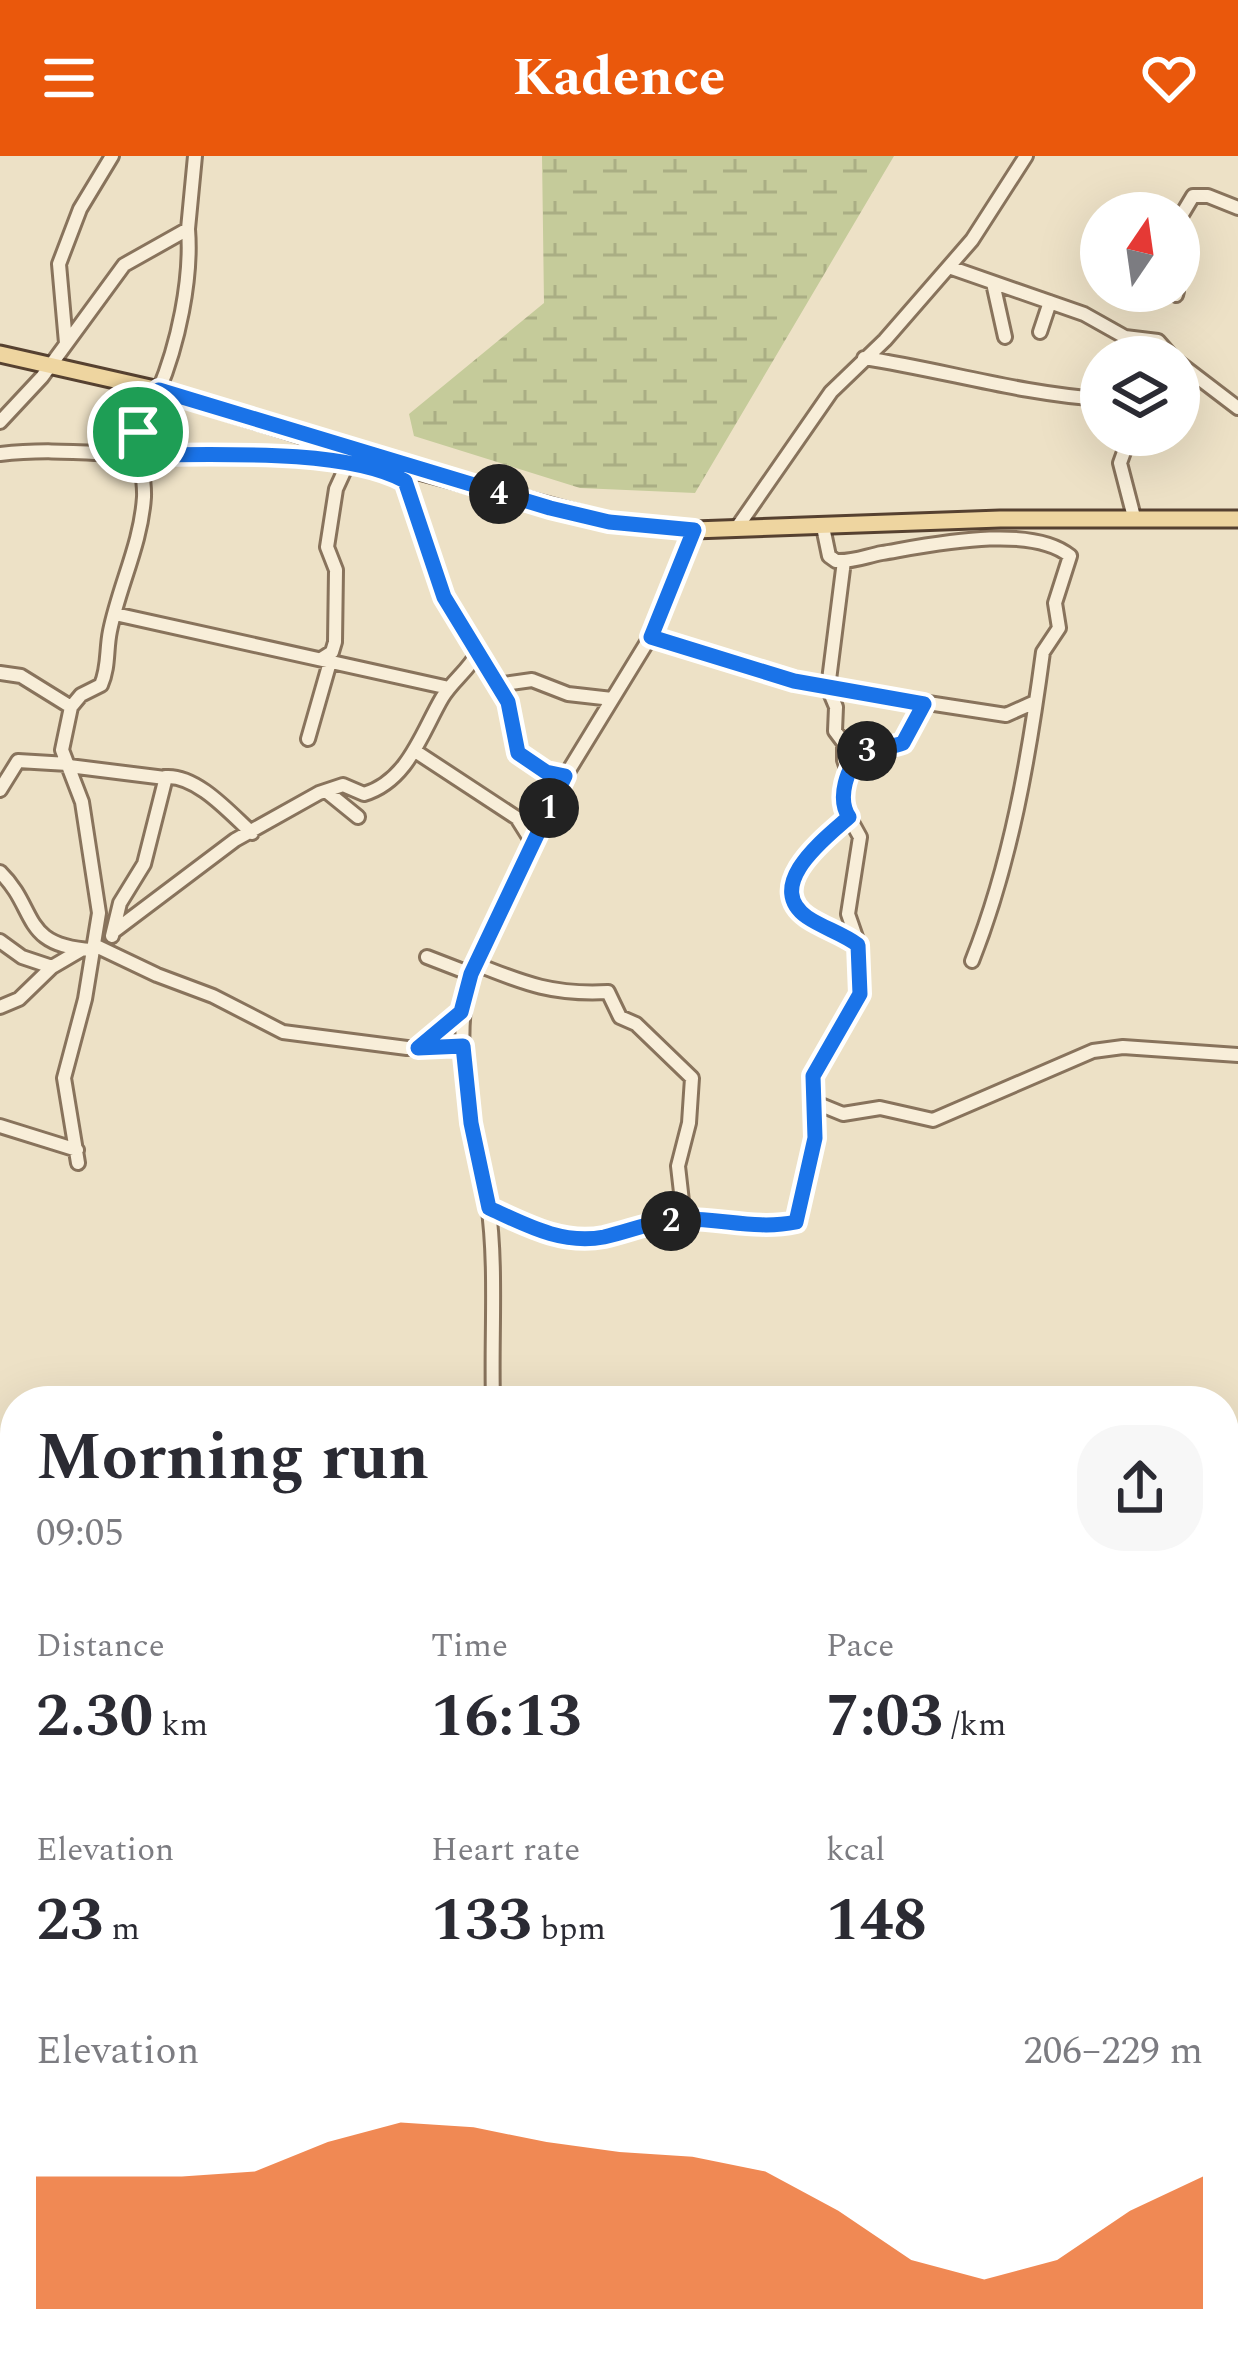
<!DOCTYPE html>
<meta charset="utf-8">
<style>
:root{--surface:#fff;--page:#f7f7f7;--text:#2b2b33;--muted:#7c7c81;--accent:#ea580c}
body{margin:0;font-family:Spectral,serif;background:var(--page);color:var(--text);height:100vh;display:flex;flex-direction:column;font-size:45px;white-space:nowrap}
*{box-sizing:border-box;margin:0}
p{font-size:39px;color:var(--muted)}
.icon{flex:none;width:66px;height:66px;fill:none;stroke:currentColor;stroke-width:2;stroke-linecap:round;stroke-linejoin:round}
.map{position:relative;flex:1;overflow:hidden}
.drawer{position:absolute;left:0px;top:1230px;width:1239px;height:975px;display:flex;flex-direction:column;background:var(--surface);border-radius:48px 48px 0 0;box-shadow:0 12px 48px #0002}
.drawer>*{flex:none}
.needle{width:78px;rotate:13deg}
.tools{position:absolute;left:1080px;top:36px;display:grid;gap:24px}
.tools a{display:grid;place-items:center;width:120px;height:120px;border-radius:50%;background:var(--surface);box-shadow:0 12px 48px #0002;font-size:60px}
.pin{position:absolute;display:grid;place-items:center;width:102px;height:102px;color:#fff;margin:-51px;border:6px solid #fff;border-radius:50%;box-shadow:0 3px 12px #0007}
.km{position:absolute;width:60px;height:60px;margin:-30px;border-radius:50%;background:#222;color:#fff;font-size:33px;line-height:60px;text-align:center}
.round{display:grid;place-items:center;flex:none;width:126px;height:126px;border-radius:48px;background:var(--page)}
.summary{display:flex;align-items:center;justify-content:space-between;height:204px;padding:0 36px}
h1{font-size:66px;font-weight:700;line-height:90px}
.figures{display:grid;grid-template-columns:repeat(3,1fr);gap:18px;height:204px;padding:12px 36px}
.figures div{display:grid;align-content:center}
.figures b{font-size:60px;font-weight:700}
.figures small{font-size:33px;font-weight:400}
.figures p{font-size:33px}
.chart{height:336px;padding:24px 36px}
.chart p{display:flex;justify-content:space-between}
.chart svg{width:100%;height:216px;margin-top:12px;fill:var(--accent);opacity:.7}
header{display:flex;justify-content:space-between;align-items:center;height:156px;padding:0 36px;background:var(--accent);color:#fff;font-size:54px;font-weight:700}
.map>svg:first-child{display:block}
</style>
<header><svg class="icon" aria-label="menu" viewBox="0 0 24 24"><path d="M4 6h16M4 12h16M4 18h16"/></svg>Kadence<svg class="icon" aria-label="heart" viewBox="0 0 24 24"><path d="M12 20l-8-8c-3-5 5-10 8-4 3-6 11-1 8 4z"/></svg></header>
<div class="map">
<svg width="1238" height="2203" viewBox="0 0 1238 2203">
<defs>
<pattern id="wetland-marsh" width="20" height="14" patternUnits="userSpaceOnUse" patternTransform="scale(3)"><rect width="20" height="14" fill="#c5cb9a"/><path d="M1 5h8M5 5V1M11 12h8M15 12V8" fill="none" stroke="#aaae84"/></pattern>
</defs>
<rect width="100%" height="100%" fill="#ede1c6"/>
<path fill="url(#wetland-marsh)" d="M542,0H894L695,337L580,332L414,280L409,258L544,147Z"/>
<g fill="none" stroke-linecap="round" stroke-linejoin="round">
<defs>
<path id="minor" d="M1179,77L1181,60L1193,40H1208L1238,52
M949,111L1084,158L1125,181L1158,185L1172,201
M1179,112V115
M993,127L1005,181
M1176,139L1177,135
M1040,176L1050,146
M66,187L59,108L80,53L112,0
M864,202C943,214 1021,238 1101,243
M1179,207L1238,252
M0,266L42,221L124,109L188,73L195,0
M1130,279L1120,307L1134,361
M0,298C50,292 97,298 148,299C218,301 343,292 405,325
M404,319L444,441L508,546L518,597L546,616L565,620
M823,371L829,400L836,405C853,406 866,400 882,397C930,389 1030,367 1070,400L1055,447L1059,472L1043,496C1029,601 1011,707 972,805
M736,373L831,236L885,184L972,84L1026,0
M844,405L828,532L836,551L835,575L844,587V604L849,619
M115,458L449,532
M651,481L700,498L824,531L1006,559L1035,546
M321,503L332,496L335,486L336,414L327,391L336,333L347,309
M0,517L21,520L71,551
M497,529L532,524L568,538L612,543
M308,583L330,506
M415,595L517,662L534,689
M69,610L165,622
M0,634L18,605L68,608
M326,635L358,661
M0,716C38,753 20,790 92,794
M113,776L235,684L319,637L343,629L364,638C408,625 422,576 442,542C452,525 469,514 478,496
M112,780L120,747L144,708L166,621C197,619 230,657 252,677
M0,785L22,801L52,811
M858,787L848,758L860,681L844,652L843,636L855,608L867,595L903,587L924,547
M94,789L157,819L213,840L283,876L407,892L463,890
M427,801L471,818
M476,808C525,828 555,839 608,836L620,861L636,868L692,922L689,967L678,1010L684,1063
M0,851L19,843L52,811L81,794
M419,891L461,856
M816,947L843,958L880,952L933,964L1093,895L1123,891L1238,899
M0,970L77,994
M78,1007L64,922L85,843L99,757L82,646L62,594L71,551L81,539L101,529C109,511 106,494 110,475C119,430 141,388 144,341C145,319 137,298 138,277C139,260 152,250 158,236C178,189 192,123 188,73
M489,1052C526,1069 562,1090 605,1080C632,1074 659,1063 687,1063C726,1065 761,1077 799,1064L815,982L813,920L860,838L858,789C842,777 823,772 807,761C762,730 828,680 849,661
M493,1245C491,1183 497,1108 488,1048C477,973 448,894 471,818L558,632L657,470L694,374
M0,1404L15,1378
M1224,1450L1232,1434L1238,1430
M1224,1465L1238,1468
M0,1527L7,1548L15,1554
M1224,1594H1238
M0,1609L15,1608
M1224,1678L1238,1677
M0,2000L15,2008
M1224,2000L1238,2015
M370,2190C408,2203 465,2203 505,2190
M663,2190L679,2203
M694,2190L697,2203
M909,2200L940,2201
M147,2203L157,2190
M796,2203L807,2190"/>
<path id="major" d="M0,198L159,234L401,310L609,366L694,374L1000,363H1238"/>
</defs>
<use href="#minor" stroke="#88735c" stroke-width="18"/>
<use href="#major" stroke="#564130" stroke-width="21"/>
<use href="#minor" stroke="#f8eed9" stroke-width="12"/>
<use href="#major" stroke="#eed5a0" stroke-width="15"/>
</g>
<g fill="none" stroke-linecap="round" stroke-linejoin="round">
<defs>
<path id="route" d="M159,234L550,352L609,366L694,374L651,481L794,525L924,548L903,587C891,592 875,590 864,597C846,610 837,643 849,661C828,680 762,729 807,761C823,772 842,777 858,789L860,838L813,920L815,982L796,1066C758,1074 724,1063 686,1063C657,1063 631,1075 604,1081C562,1089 526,1069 489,1052L471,967L463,890L418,892L461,856L471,818L565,620L546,616L518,597L508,546L444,441L405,325C345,292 210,299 141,299L139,271Z"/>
</defs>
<use href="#route" stroke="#fff" stroke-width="24"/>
<use href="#route" stroke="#1a73e8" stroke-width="15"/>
</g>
</svg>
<div class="tools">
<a><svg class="needle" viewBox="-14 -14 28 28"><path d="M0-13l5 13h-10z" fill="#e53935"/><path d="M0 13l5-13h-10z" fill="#7c7c81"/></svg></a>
<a><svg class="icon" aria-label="layers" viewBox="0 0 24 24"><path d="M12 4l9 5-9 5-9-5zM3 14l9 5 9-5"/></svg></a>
</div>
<div class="pin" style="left:138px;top:276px;background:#1e9e55"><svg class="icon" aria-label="arrive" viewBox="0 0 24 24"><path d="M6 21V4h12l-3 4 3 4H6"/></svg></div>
<b class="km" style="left:549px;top:652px">1</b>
<b class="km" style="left:671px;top:1065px">2</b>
<b class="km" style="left:867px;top:595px">3</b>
<b class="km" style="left:499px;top:338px">4</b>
<section class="drawer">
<div class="summary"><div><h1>Morning run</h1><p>09:05</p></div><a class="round"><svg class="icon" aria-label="share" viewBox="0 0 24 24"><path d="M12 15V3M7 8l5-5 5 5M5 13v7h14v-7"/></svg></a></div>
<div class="figures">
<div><p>Distance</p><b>2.30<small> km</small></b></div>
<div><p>Time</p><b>16:13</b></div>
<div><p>Pace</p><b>7:03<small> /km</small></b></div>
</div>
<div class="figures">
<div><p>Elevation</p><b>23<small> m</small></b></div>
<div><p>Heart rate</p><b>133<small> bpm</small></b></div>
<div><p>kcal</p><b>148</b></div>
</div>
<div class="chart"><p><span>Elevation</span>206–229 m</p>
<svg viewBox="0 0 160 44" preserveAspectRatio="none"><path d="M0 44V17L10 17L20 17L30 16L40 10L50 6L60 7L70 10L80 12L90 13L100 16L110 24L120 34L130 38L140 34L150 24L160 17V44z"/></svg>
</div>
</section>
</div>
